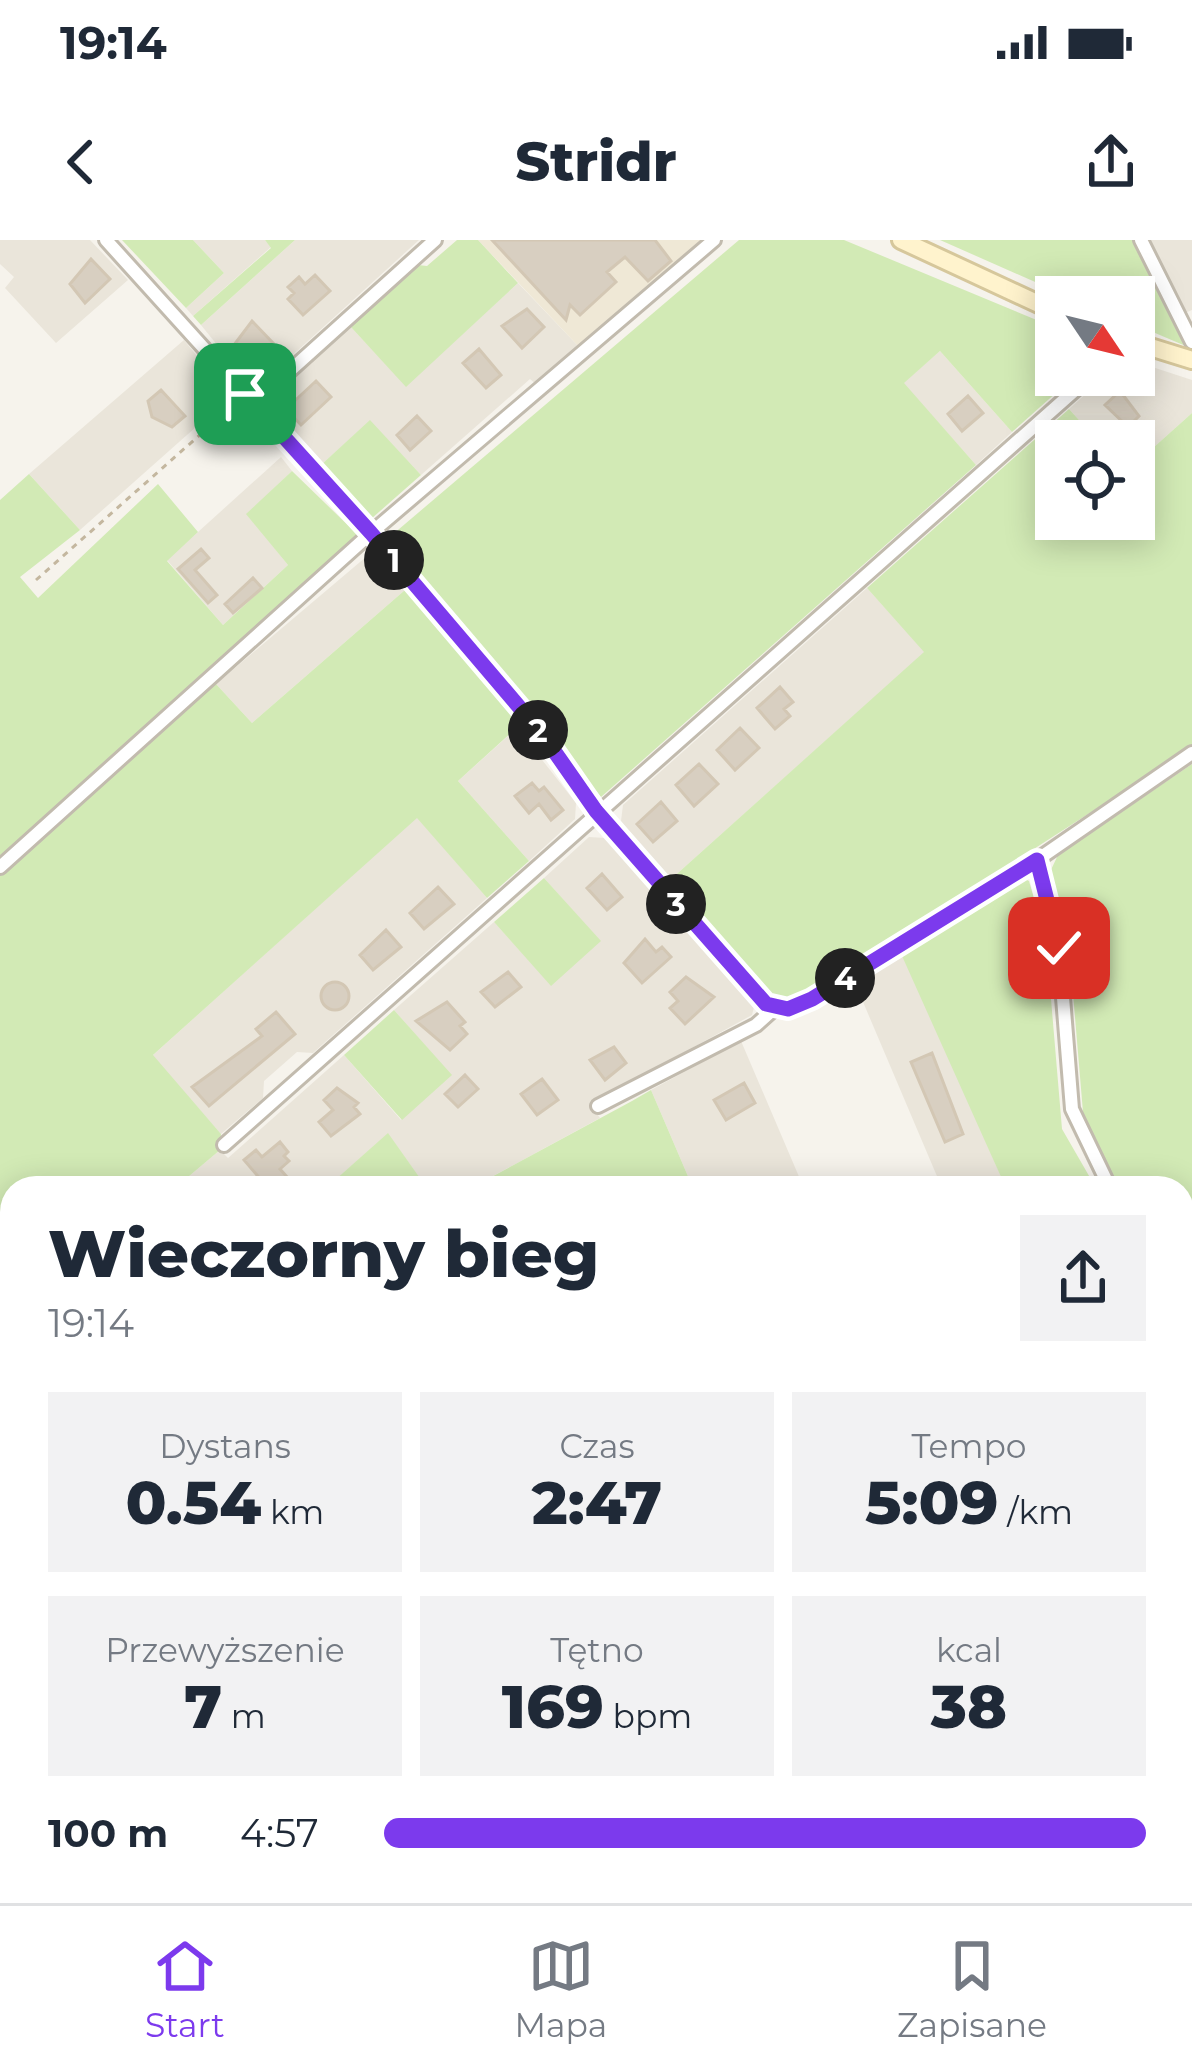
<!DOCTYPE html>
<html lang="pl">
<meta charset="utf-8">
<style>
:root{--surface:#fff;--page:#f2f2f3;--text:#1f2937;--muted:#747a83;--line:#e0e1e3;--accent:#7c3aed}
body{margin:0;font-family:Montserrat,sans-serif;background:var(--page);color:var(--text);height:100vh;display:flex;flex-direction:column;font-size:45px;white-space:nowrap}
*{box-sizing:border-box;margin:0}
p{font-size:39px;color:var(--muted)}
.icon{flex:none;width:66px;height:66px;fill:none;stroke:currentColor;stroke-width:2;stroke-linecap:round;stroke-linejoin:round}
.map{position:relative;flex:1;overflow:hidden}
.details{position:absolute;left:0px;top:936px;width:1194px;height:729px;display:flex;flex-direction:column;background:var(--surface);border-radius:36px 36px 0 0;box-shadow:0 6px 30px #0003}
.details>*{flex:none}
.needle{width:78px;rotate:125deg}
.fabs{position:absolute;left:1035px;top:36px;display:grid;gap:24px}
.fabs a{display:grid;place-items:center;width:120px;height:120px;border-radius:0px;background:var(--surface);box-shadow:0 6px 30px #0003;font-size:60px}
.pin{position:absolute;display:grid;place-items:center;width:102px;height:102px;color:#fff;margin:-51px;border-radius:24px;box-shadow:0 6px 18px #0006}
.km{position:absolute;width:60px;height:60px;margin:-30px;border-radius:50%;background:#222;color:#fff;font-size:33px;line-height:60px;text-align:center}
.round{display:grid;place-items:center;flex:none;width:126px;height:126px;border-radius:0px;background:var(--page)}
.head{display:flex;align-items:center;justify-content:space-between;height:204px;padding:0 48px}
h1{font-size:66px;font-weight:800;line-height:90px}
.stats{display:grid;grid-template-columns:repeat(3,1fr);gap:18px;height:204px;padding:12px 48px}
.stats div{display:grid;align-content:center;border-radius:0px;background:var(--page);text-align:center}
.stats b{font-size:60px;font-weight:800}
.stats small{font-size:33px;font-weight:400}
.stats p{font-size:33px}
ul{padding:0 48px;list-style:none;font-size:39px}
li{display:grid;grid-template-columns:192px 144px 1fr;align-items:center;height:90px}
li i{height:30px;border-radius:15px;background:var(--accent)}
.status{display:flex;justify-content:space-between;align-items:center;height:84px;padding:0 60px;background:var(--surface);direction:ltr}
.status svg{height:33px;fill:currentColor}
header{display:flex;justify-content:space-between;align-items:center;height:156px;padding:0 48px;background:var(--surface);font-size:54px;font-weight:800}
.menu{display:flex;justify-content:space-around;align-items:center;height:168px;border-top:3px solid var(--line);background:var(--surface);font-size:33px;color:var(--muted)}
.menu a{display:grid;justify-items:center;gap:6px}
.menu .active{color:var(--accent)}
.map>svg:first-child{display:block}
</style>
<div class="status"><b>19:14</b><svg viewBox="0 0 49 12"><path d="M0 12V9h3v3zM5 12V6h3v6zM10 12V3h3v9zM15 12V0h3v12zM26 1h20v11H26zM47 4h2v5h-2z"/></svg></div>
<header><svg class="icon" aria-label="back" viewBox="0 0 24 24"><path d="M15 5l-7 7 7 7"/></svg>Stridr<svg class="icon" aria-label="share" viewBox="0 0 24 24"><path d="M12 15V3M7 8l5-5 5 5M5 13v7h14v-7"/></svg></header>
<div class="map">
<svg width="1192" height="1663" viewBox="0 0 1192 1663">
<rect width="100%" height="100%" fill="#f6f3ec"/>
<path fill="#eae5da" d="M0,0H90L128,40L56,103L5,48L14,37L0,24Z
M193,0H265L271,7L193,76L186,68L224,33Z
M295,0H419L262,143L247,142L201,85Z
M1147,0H1192V70L1185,73Z
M518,43L581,109L538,146L530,139L421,235L370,181L321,225L271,173L272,158L350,86L406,146Z
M184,100L224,149L223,163L80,290L29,234Z
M940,111L1012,192L976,225L903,143Z
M1134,121L1192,140V173L1134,225V201H1098L1069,169L1107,135H1134Z
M281,217L292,231L247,274L288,325L223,385L167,320Z
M373,311L405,350L252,483L216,444Z
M867,348L925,412L669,641L621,581L623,565Z
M517,488L576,563L575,579L529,621L458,541Z
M417,577L487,658L313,813L297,812L264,841L263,858L221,894L152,816Z
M589,597L605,598L754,767L752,775L590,864L600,878L471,948H427L388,894L326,948H175L220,910L228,918L344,815L401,880L451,835L394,770L494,682L551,745L600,701L544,638Z
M898,707L928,767L1006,948H942L852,736Z
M741,801L800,939L785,948H693L651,850Z"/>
<path fill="#efe8d6" d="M478,0H703L581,109Z"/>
<path fill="#d2eab5" d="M122,0H193L224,33L186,68Z
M265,0H295L201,85L193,76L271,8Z
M457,0H478L518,43L406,147L350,86L418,25L427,26Z
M739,0H844L1056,88V135H1076L1012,192L940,111L904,143L976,225L601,557L385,301Z
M940,0H1135L1188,107L1134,84V57H1069Z
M1069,169L1098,201H1056V279H1134V225L1192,173V507L801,759L772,756L669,641L924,412L867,348Z
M370,180L421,235L371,279L321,225Z
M292,231L358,295L18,605L21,611L216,444L252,483L405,350L525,480L458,541L529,621L487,658L417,578L153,815L221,894L220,910L175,948H12V1228L0,1223V260L29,234L80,290L20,337L38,358L158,244L198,292L167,321L223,385L288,325L246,274Z
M1192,524V1071L1182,1054V948H1121L1084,884L1068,694L1049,634L1058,615Z
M1016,635L1029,641L1046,700L1062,889L1096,948H1006L898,707Z
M544,638L601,701L551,746L494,682Z
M394,770L452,835L402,880L344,815Z
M651,850L693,948H471L632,861Z
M388,893L427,948H326Z
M1182,1100L1192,1118V1509L1182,1486Z
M1192,1576V1663H353L349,1653H1182V1583Z"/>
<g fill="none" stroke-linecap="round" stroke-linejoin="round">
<path stroke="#a9d4f2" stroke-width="4.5" d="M1182,1193L1192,1189
M1183,1595L1192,1592
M583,1653L593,1663
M862,1653L866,1663
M112,1663L135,1653
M956,1663L967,1659"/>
</g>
<path fill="#d8cfc1" stroke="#d3c7b4" stroke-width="3" d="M492,0H655L671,21L648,41L625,17L607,32L616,42L580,75L570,65L566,80Z
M91,19L110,39L85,63L70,44Z
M315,35L330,51L303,75L288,59L294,53L288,47L299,37L305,44Z
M527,69L544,87L522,108L502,86Z
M252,81L273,103L251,123L234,105Z
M479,109L501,135L486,148L463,123Z
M316,141L331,157L301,185L286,169Z
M161,150L185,176L172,187L152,177L148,161Z
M1120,151L1139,176L1128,187L1105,165Z
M968,156L983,173L962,191L948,174Z
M417,176L431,191L410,210L397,195Z
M201,309L209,318L195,330L217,355L208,363L178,329Z
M253,338L262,348L233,373L225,364Z
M780,447L793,462L784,469L790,476L775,489L757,468Z
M740,488L759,508L735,530L717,510Z
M699,524L718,544L694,566L676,545Z
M532,543L539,551L544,547L563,570L551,580L539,564L529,573L515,556Z
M661,562L677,581L653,602L637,584Z
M602,634L622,657L607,670L587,648Z
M438,647L454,664L424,689L410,673Z
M386,690L401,707L373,730L360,715Z
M645,699L656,712L662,707L671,717L642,743L624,723Z
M508,732L521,747L495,767L481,752Z
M686,737L714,757L685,784L670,768L678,761L670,752Z
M321 756a14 14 0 1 1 28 0a14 14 0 1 1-28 0Z
M447,762L465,782L460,786L467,794L450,810L416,781Z
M276,772L295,794L209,866L192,847L262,796L256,789Z
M614,807L626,823L605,840L590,820Z
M932,813L963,894L945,902L911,822Z
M465,835L478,849L458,867L445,854Z
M542,839L558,860L537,875L521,854Z
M744,843L755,863L726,880L714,860Z
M337,848L358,863L354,867L360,874L331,896L319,882L333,870L324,860Z
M280,902L288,912L284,916L289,921L280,929L288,938L268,948L244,920L256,910L262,917Z"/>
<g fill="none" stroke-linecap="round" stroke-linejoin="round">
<defs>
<path id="street" d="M106,0L371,293L543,495L596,571L767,764L788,769L812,759L1037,620
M1141,0L1192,102
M253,164L435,0
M0,627L371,293L714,0
M598,866L756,785L775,768
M224,905L1092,135
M1110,948L1072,869L1059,708L1037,620L1192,513
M1182,1076L1192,1094"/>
<path id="secondary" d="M901,0L1056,72
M1134,102L1192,120"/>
</defs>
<use href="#street" stroke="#c2bbae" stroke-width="18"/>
<use href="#secondary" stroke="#d6c79b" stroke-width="22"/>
<path stroke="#c4b79f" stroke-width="3" stroke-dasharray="6 6" stroke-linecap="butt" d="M36,340L237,162"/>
<use href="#street" stroke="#fff" stroke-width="12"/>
<use href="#secondary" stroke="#fff3cd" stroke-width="16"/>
</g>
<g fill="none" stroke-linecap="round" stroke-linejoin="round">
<defs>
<path id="route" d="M245,154L371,293L543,495L596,571L766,764L788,769L812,759L1037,620L1059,708"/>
</defs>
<use href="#route" stroke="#fff" stroke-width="24"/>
<use href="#route" stroke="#7c3aed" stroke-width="15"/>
</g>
</svg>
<div class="fabs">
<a><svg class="needle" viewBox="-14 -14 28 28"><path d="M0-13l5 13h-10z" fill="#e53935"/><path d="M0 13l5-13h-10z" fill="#747a83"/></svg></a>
<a><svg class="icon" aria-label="locate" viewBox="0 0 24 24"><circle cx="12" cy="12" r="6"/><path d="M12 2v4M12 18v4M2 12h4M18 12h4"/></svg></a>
</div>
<div class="pin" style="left:245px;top:154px;background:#1e9e55"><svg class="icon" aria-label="arrive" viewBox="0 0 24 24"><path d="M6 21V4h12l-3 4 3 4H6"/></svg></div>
<div class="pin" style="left:1059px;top:708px;background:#d93025"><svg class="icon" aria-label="check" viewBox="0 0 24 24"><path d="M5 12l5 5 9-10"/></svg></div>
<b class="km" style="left:394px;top:320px">1</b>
<b class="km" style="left:538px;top:490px">2</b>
<b class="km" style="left:676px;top:664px">3</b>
<b class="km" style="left:845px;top:738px">4</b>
<section class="details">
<div class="head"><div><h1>Wieczorny bieg</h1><p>19:14</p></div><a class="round"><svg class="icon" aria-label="share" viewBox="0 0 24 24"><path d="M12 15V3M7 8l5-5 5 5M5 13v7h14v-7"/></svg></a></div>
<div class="stats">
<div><p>Dystans</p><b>0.54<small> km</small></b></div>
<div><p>Czas</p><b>2:47</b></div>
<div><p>Tempo</p><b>5:09<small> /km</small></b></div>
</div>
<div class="stats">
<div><p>Przewyższenie</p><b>7<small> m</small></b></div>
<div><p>Tętno</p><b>169<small> bpm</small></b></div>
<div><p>kcal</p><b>38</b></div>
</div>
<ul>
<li><b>100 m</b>4:57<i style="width:100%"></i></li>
</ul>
</section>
</div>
<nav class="menu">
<a class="active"><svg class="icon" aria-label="home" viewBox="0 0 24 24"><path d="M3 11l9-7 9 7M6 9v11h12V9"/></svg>Start</a>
<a><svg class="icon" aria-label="map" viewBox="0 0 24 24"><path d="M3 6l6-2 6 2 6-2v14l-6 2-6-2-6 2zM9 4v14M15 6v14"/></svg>Mapa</a>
<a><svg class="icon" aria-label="saved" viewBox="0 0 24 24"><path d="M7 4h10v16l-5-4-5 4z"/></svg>Zapisane</a>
</nav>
